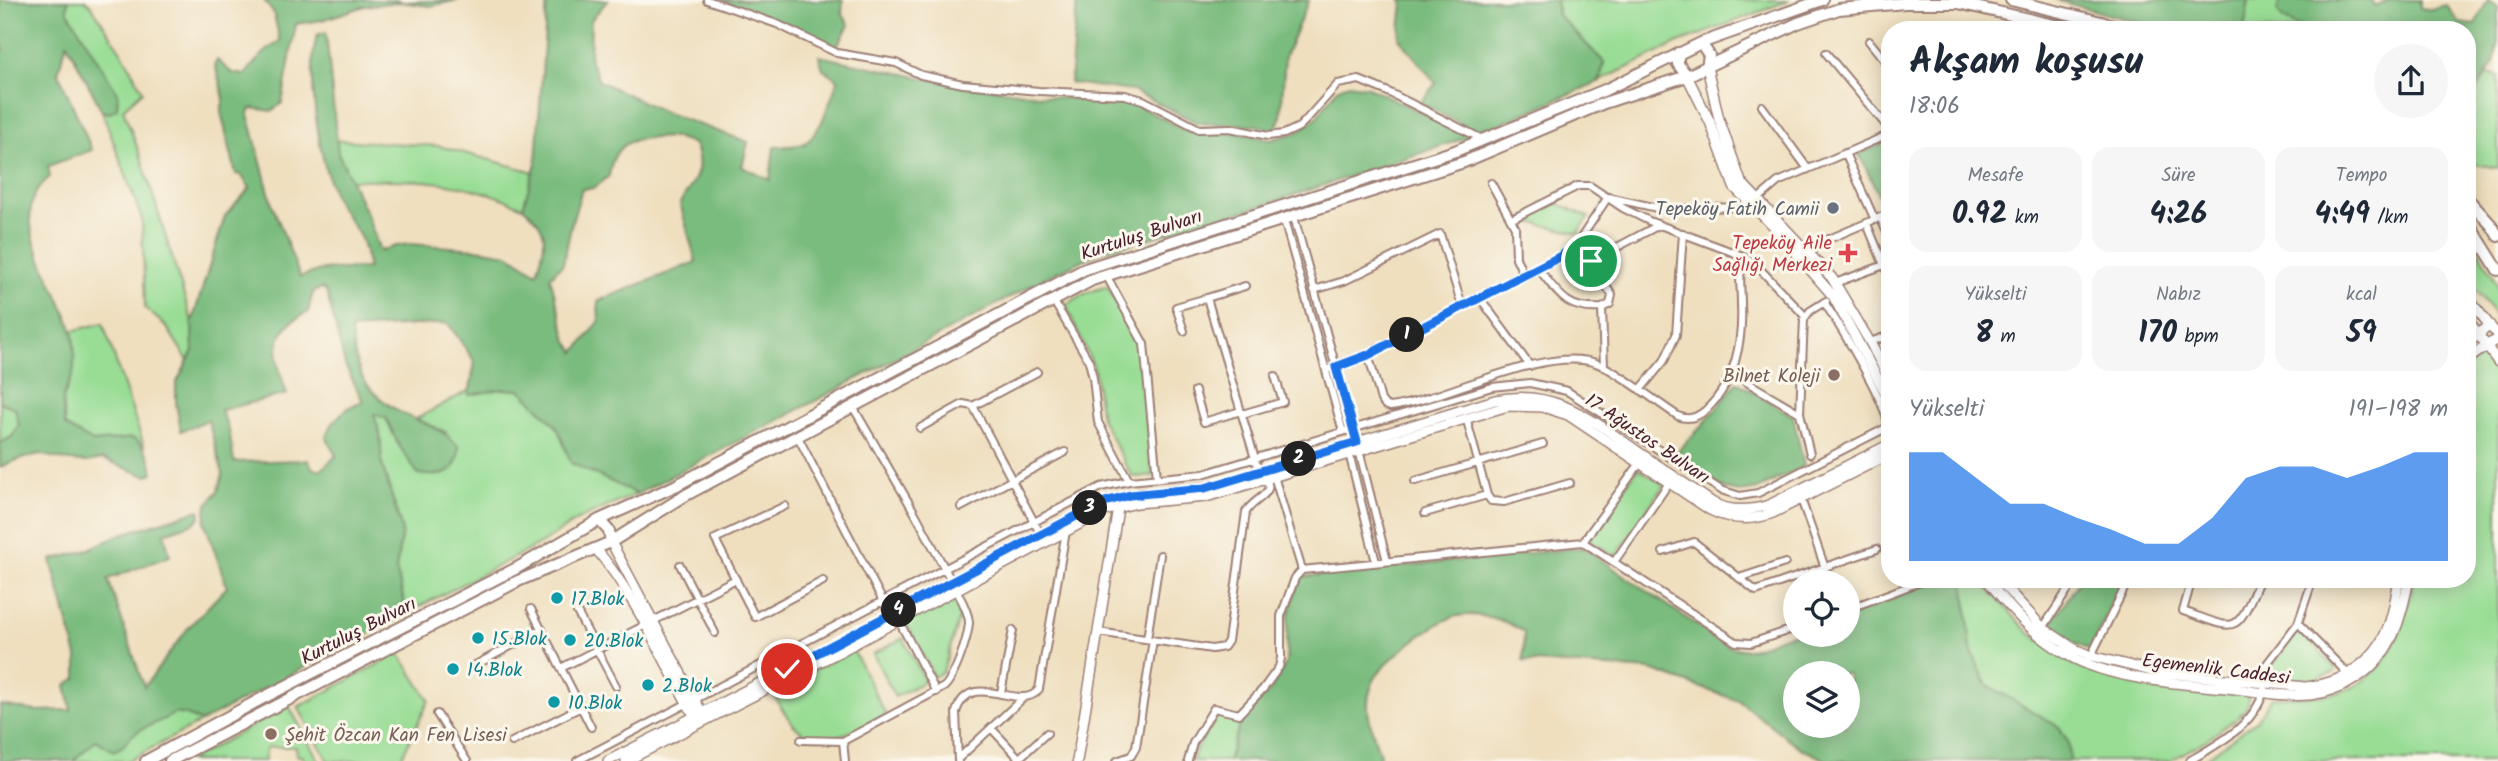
<!DOCTYPE html>
<html lang="tr">
<meta charset="utf-8">
<style>
:root{--surface:#fff;--page:#f6f6f7;--text:#1f2937;--muted:#747a83;--accent:#1a73e8}
body{margin:0;font-family:Kalam,sans-serif;background:var(--page);color:var(--text);height:100vh;display:flex;flex-direction:column;font-size:26px;white-space:nowrap}
*{box-sizing:border-box;margin:0}
p{font-size:23px;color:var(--muted)}
.icon{flex:none;width:38px;height:38px;fill:none;stroke:currentColor;stroke-width:2;stroke-linecap:round;stroke-linejoin:round}
.map{position:relative;flex:1;overflow:hidden}
.sheet{position:absolute;left:1881px;top:21px;width:595px;height:567px;display:flex;flex-direction:column;background:var(--surface);border-radius:28px;box-shadow:0 4px 18px #0003}
.sheet>*{flex:none}
.controls{position:absolute;left:1783px;top:570px;display:grid;gap:14px}
.controls a{display:grid;place-items:center;width:77px;height:77px;border-radius:50%;background:var(--surface);box-shadow:0 4px 18px #0003;font-size:35px}
.pin{position:absolute;display:grid;place-items:center;width:60px;height:60px;color:#fff;margin:-30px;border:4px solid #fff;border-radius:50%;box-shadow:0 2px 7px #0007}
.km{position:absolute;width:35px;height:35px;margin:-18px;border-radius:50%;background:#222;color:#fff;font-size:19px;line-height:35px;text-align:center}
.round{display:grid;place-items:center;flex:none;width:74px;height:74px;border-radius:37px;background:var(--page)}
.head{display:flex;align-items:center;justify-content:space-between;height:119px;padding:0 28px}
h1{font-size:38px;font-weight:800;line-height:52px}
.figures{display:grid;grid-template-columns:repeat(3,1fr);gap:10px;height:119px;padding:7px 28px}
.figures div{display:grid;align-content:center;border-radius:18px;background:var(--page);text-align:center}
.figures b{font-size:30px;font-weight:800}
.figures small{font-size:19px;font-weight:400}
.figures p{font-size:19px}
.chart{height:196px;padding:14px 28px}
.chart p{display:flex;justify-content:space-between}
.chart svg{width:100%;height:126px;margin-top:7px;fill:var(--accent);opacity:.7}
.map>svg:first-child{display:block}
</style>
<div class="map">
<svg width="2498" height="761" viewBox="0 0 2498 761">
<rect width="100%" height="100%" fill="#fbf7ec"/>
<filter id="ink" filterUnits="userSpaceOnUse"><feTurbulence type="fractalNoise" baseFrequency=".0143" numOctaves="2"/><feDisplacementMap in="SourceGraphic" scale="14" xChannelSelector="R" yChannelSelector="G"/><feConvolveMatrix kernelMatrix="1 2 1 2 8 2 1 2 1" color-interpolation-filters="sRGB"/></filter>
<filter id="wash" filterUnits="userSpaceOnUse"><feTurbulence type="fractalNoise" baseFrequency=".00686" numOctaves="4" result="noise"/><feDisplacementMap in="SourceGraphic" scale="28" xChannelSelector="R" yChannelSelector="G"/><feGaussianBlur stdDeviation="1.57" result="paint"/><feColorMatrix in="noise" values="0 0 0 0 0 0 0 0 0 0 0 0 0 0 0 0 0 1.4 0 .05"/><feComposite in="paint" operator="in"/></filter>
<g filter="url(#wash)">
<rect width="100%" height="100%" fill="#efdfbf"/>
<path fill="#99dd95" stroke="#727e60" stroke-width="2" d="M68,0H85L90,4L122,53L143,91L123,109L142,160L192,322L193,351L188,361L166,326L145,308L142,219L102,111L109,113L85,43L67,10Z
M1556,0H1790L1676,44L1600,81L1604,62L1558,15Z
M2249,0H2281L2277,10L2283,19L2305,30H2244Z
M2487,74L2498,76V168L2468,163V100Z
M336,140L439,146L534,172L523,207C463,179 415,179 351,180L338,153Z
M1554,202L1589,217L1578,233L1521,220Z
M2468,234L2479,250L2498,285V318L2468,281Z
M1107,286L1139,344L1153,476L1132,477L1101,418L1094,368L1066,305L1084,294Z
M103,323L144,446L133,439L93,442L65,426L63,399L73,373L72,331Z
M2480,356L2487,358L2498,371V761H2202L2257,720L2272,697C2293,696 2317,698 2337,693C2391,679 2404,626 2414,579H2468V368Z
M502,389L521,390L557,427L572,463L637,494L579,519L542,543L407,613L396,569L402,530L382,464L380,434L373,413L386,418L398,444L446,432L416,419L470,390L469,395Z
M0,402L15,408L19,425L12,437L0,443Z
M1638,468L1664,485L1615,557L1590,539Z
M1961,579H1979L2028,632L2073,664L2147,684L2249,695L2247,707L2238,717L2208,739L2170,761H2070L2069,743L2059,727L1986,684L1971,650L1965,589Z
M948,600L955,603L960,614L943,672L934,677L906,623Z
M2298,632L2304,635L2335,668V672L2311,680L2266,677L2264,675Z
M903,638L925,681L895,697L873,654Z
M853,650L886,715C862,727 822,751 798,729C787,720 780,704 772,692Z
M399,653L429,700L400,761H328L298,707Z
M289,706L319,761H303V756H297L296,747H270L266,749L265,761H188Z
M156,711L187,715L201,722L128,761H0V715Z
M1218,716L1241,720L1228,761H1193L1196,750Z"/>
<path fill="#7abc7e" stroke="#626e54" stroke-width="2" fill-rule="evenodd" d="M0,0H68L67,10L118,94L117,108L109,113L102,111L67,43L58,72L92,150L48,166L50,177C0,214 59,284 72,330C75,341 75,363 73,374C71,382 64,390 63,399C62,407 64,418 65,426L93,442L133,438C146,447 151,458 153,473L146,476L103,459L87,462L70,461L39,454L17,460L0,467V443L12,437L19,425L15,408L0,402V52L4,50L0,39Z
M264,0H400V2L459,0L430,6L400,2L365,6L322,20L296,24L282,103L272,111L252,108L248,114L272,204L300,277L321,270L368,268C366,259 365,250 362,241C356,225 340,212 334,195C319,156 306,76 317,35L326,32L338,153L368,217L380,251L396,246L410,244L476,249L508,254L537,273C546,241 551,230 523,207L536,163L547,0H608L591,20L590,59L599,81L666,113L748,142L742,167L770,180L774,147C783,146 795,147 803,144C821,136 831,98 838,80L823,69L819,56L937,81L1053,97L1134,104L1187,131L1211,134L1237,132L1270,140L1298,132L1316,118L1338,88L1349,84L1368,87L1471,136L1261,206L1098,253L1051,275L876,369L637,494L571,463L557,427L521,390L502,389L469,395L475,362L448,323L351,329C355,370 361,388 398,411C423,426 438,423 459,447C458,475 443,478 418,474L398,444L386,418L374,414L380,434L382,464L402,530L396,569L407,613L201,722L187,715L175,713C162,722 146,725 134,734C124,741 129,745 113,751L96,740L73,761H0V705L36,711L71,710L66,685L77,678V656L51,560L85,551L119,535L199,510L200,517L194,523L164,533L170,556L108,579L144,687L189,627L227,587L205,523L207,505L218,491L223,474L208,420L181,431L176,403V384L193,351L192,322L225,216L250,188L241,175L236,174L221,112L224,98L215,64L217,60L232,73L245,75C255,61 265,50 280,41L274,14ZM675,137L694,144C705,171 695,180 680,203L696,262L598,301L599,322L575,352L567,340L550,277L563,264L572,222L582,189L594,188L609,176C614,135 641,138 675,137ZM322,288L327,293L345,365L363,401C344,408 334,418 326,437L336,456L322,469H313L308,460L234,462L229,431L221,410L287,394C279,371 269,344 289,324C294,319 302,316 308,312L313,292Z
M721,0H843L842,13L849,25L836,48L805,32Z
M1077,0H1309L1285,56L1281,116L1275,130L1254,125L1198,123L1133,91L1070,83Z
M1401,0H1556L1558,15L1604,62L1600,81L1479,133L1420,103L1436,83L1399,38L1403,4Z
M2055,0H2249L2244,30H2168Z
M2281,0H2371L2376,7L2389,0H2420V8L2430,10L2447,6L2459,23L2475,25L2488,0L2498,6V41L2494,63L2468,100V30H2305L2283,19L2277,10Z
M1890,141V211L1879,215L1876,210L1884,206L1859,154Z
M1737,382L1793,416L1804,466L1758,489L1740,492L1725,489L1674,455L1702,426Z
M1579,548L1585,549L1726,645C1757,658 1768,637 1794,634C1808,633 1831,635 1848,635V614L1943,579H1961L1965,589L1971,650L1986,684L2059,727L2069,743L2070,761H1828L1800,748L1739,701L1651,670L1523,661L1524,632C1506,620 1480,612 1457,616C1435,621 1388,658 1376,677C1372,683 1368,696 1368,703C1366,716 1376,742 1380,755L1378,761H1228L1241,720L1270,691L1286,663L1288,618L1300,577ZM1796,674H1848V726H1796Z
M2081,579H2124L2090,650L2076,644L2049,626Z"/>
</g>
<g filter="url(#ink)">
<g fill="none" stroke-linecap="round" stroke-linejoin="round">
<defs>
<path id="street" d="M707,0L777,24L837,53L896,63L921,75L963,84L1039,91L1125,95L1143,100L1199,129L1230,128L1268,136L1284,134L1299,127L1305,121L1338,84L1359,80L1386,91L1482,139
M1869,41L1890,67
M1826,53L1890,130
M1762,106L1808,169
M1845,153L1875,220
M1491,183L1515,227L1516,258L1524,275
M1294,217L1357,442
M1880,217L1890,239
M1512,219L1578,186H1590L1623,208L1649,221L1743,256L1757,266L1805,316
M1284,220L1343,432
M1867,224L1884,265L1890,274
M1577,244L1612,295L1610,304L1602,308
M1809,253L1829,239L1890,213
M1591,261L1659,225
M1538,268C1558,293 1566,311 1602,308L1604,367
M1106,275L1144,344L1157,478
M1835,283L1890,263
M1314,290L1344,281L1440,234L1462,306
M1480,298L1530,366
M1053,300L1089,361L1093,378L1098,422L1129,481
M1184,331L1176,307L1207,298
M1870,342L1890,335
M1368,354L1381,400L1385,405L1390,407C1445,400 1544,345 1596,363C1618,371 1656,402 1678,416C1689,421 1698,417 1707,409C1735,382 1743,342 1741,304C1741,288 1738,272 1743,256
M1326,370L1368,354L1561,256L1577,244L1608,197L1662,209L1745,207L1751,205L1778,182L1890,134
M1037,372L973,406L1041,535
M1731,373L1800,413
M1640,390L1664,361L1676,335L1683,233
M1195,391L1204,422L1241,411
M1242,414L1283,402L1275,376
M1466,417L1487,495L1491,501L1504,502L1570,483
M920,428L963,404L973,406
M798,437L890,615
M1359,450L1387,561
M1349,453L1376,562
M1810,454L1800,413L1804,319L1810,311L1826,301
M1415,481L1543,444
M1800,496L1825,568
M785,506L715,539L755,617L823,581
M961,507L1065,452
M1425,513L1487,495
M1583,542L1640,463
M1663,552L1694,542L1756,591L1877,549
M1614,562L1669,483
M680,565L715,633
M1302,570L1583,542L1736,642L1751,643L1796,628
M1739,578L1785,563
M2192,579L2183,611C2236,629 2235,638 2258,583
M531,609L591,727
M1848,609L1928,579
M577,612L616,686
M899,621L936,692
M2298,623L2348,674
M2043,628L2075,579
M1098,632L1212,649L1224,647L1228,641L1246,512C1255,496 1283,493 1259,472L1207,298L1245,286
M1147,639L1160,555
M2091,656L2129,579
M472,667L542,629
M561,668L736,579
M2253,682L2298,623L2313,579
M1001,693L1013,630
M437,714L467,761
M992,729L1019,758
M801,740L843,741L944,687C955,677 968,638 969,623C969,615 965,608 962,601L916,515L853,407
M843,741L845,761
M512,742L581,707
M958,759L1023,698
M577,761L1101,487L1129,481L1203,474L1492,387L1530,383L1567,391L1721,490L1740,496L1758,493L1888,427C1889,406 1838,323 1824,302
M958,761L956,712C971,666 1021,715 1039,689L1066,531
M1016,761L1047,733
M1117,761L1131,756L1136,747L1153,640
M1188,761L1193,743L1214,708L1239,714L1263,689L1279,667L1281,658V616L1295,578L1302,570L1274,476
M2189,761C2220,743 2260,722 2265,684"/>
<path id="secondary" d="M1707,67L1719,119L1741,182L1832,278L1870,342L1890,381
M1687,76L1710,122L1734,187L1771,224L1833,296L1890,401
M2468,298L2498,336
M2468,320L2498,362
M2468,343L2490,325
M2468,359L2498,338
M611,542L703,715
M596,549C638,599 664,663 696,719
M1986,579C2010,608 2035,637 2068,655C2113,681 2184,684 2235,689C2259,692 2286,697 2310,695C2325,693 2342,688 2355,679C2392,656 2401,619 2409,579
M1998,579L2043,628L2073,648L2091,656L2156,672L2305,687C2341,685 2376,661 2388,627C2394,612 2396,595 2399,579
M608,761L789,668L1101,503L1130,495L1214,486L1495,400C1554,388 1591,419 1637,451C1662,468 1688,486 1713,503C1731,512 1750,511 1769,505L1890,444
M626,761L841,651L1104,511L1137,503L1206,497L1508,406L1543,407L1568,415L1710,510C1730,520 1752,521 1773,513L1890,454
M1077,761L1119,502"/>
<path id="highway" d="M2011,0L2134,30
M1701,43L1709,55L1707,67
M1678,53V64L1687,76
M2468,199L2492,226L2498,236
M2468,222L2498,270
M599,520L609,531L611,542
M146,761L263,698L517,568L599,520L675,486L1085,269L1455,151L1605,90L1701,43L1822,0
M170,761L518,581L611,542L686,495L1092,280L1464,162L1604,103L1687,76L1798,23L1839,9L1905,3H1958L2076,30"/>
</defs>
<use href="#street" stroke="#9c7f75" stroke-width="10"/>
<use href="#secondary" stroke="#9c7f75" stroke-width="12"/>
<use href="#highway" stroke="#9c7f75" stroke-width="14"/>
<use href="#street" stroke="#fff" stroke-width="6"/>
<use href="#secondary" stroke="#fff" stroke-width="9"/>
<use href="#highway" stroke="#fff" stroke-width="10"/>
</g>
</g>
<g fill="none" stroke-linecap="round" stroke-linejoin="round" filter="url(#ink)">
<defs>
<path id="route" d="M787,669L1101,503L1130,495L1205,488L1357,442L1336,367L1368,355L1561,256L1577,244L1591,261"/>
</defs>
<use href="#route" stroke="#fff" stroke-width="14"/>
<use href="#route" stroke="#1a73e8" stroke-width="9"/>
</g>
<circle fill="#6b7280" stroke="#fbf7ec" stroke-width="2.5" cx="1833" cy="208" r="7"/>
<path fill="#e0444e" stroke="#fbf7ec" stroke-width="2.5" d="M1844.5 242.5h7v7h7v7h-7v7h-7v-7h-7v-7h7z"/>
<g fill="#8d6e63" stroke="#fbf7ec" stroke-width="2.5">
<circle cx="1834" cy="375" r="7"/>
<circle cx="271" cy="734" r="7"/>
</g>
<g fill="#0f9aa8" stroke="#fbf7ec" stroke-width="2.5">
<circle cx="557" cy="598" r="7"/>
<circle cx="478" cy="638" r="7"/>
<circle cx="570" cy="640" r="7"/>
<circle cx="453" cy="669" r="7"/>
<circle cx="648" cy="685" r="7"/>
<circle cx="554" cy="702" r="7"/>
</g>
<g text-anchor="middle" stroke-width="6" stroke-linejoin="round" paint-order="stroke">
<g font-size="19" fill="#5b616d" stroke="#fbf7ec" text-anchor="end">
<text x="1819" y="215">Tepeköy Fatih Camii</text>
</g>
<g font-size="19" fill="#4a1f2b" stroke="#fbf7ec">
<text transform="translate(1141 234) rotate(-18)" y="7">Kurtuluş Bulvarı</text>
<text transform="translate(1648 438) rotate(34)" y="7">17 Ağustos Bulvarı</text>
<text transform="translate(358 630) rotate(-27)" y="7">Kurtuluş Bulvarı</text>
<text transform="translate(2216 668) rotate(7)" y="7">Egemenlik Caddesi</text>
</g>
<g font-size="19" fill="#be3a42" stroke="#fbf7ec" text-anchor="end">
<text x="1832" y="249">Tepeköy Aile<tspan x="1832" dy="22">Sağlığı Merkezi</tspan></text>
</g>
<g font-size="19" fill="#785e54" stroke="#fbf7ec" text-anchor="end">
<text x="1820" y="382">Bilnet Koleji</text>
<text x="285" y="741" text-anchor="start">Şehit Özcan Kan Fen Lisesi</text>
</g>
<g font-size="19" fill="#0d838f" stroke="#fbf7ec" text-anchor="start">
<text x="571" y="605">17.Blok</text>
<text x="492" y="645">15.Blok</text>
<text x="584" y="647">20.Blok</text>
<text x="467" y="676">14.Blok</text>
<text x="662" y="692">2.Blok</text>
<text x="568" y="709">10.Blok</text>
</g>
</g>
</svg>
<div class="controls">
<a><svg class="icon" aria-label="locate" viewBox="0 0 24 24"><circle cx="12" cy="12" r="6"/><path d="M12 2v4M12 18v4M2 12h4M18 12h4"/></svg></a>
<a><svg class="icon" aria-label="layers" viewBox="0 0 24 24"><path d="M12 4l9 5-9 5-9-5zM3 14l9 5 9-5"/></svg></a>
</div>
<div class="pin" style="left:1591px;top:261px;background:#1e9e55"><svg class="icon" aria-label="arrive" viewBox="0 0 24 24"><path d="M6 21V4h12l-3 4 3 4H6"/></svg></div>
<div class="pin" style="left:787px;top:669px;background:#d93025"><svg class="icon" aria-label="check" viewBox="0 0 24 24"><path d="M5 12l5 5 9-10"/></svg></div>
<b class="km" style="left:1407px;top:335px">1</b>
<b class="km" style="left:1299px;top:459px">2</b>
<b class="km" style="left:1090px;top:508px">3</b>
<b class="km" style="left:899px;top:610px">4</b>
<section class="sheet">
<div class="head"><div><h1>Akşam koşusu</h1><p>18:06</p></div><a class="round"><svg class="icon" aria-label="share" viewBox="0 0 24 24"><path d="M12 15V3M7 8l5-5 5 5M5 13v7h14v-7"/></svg></a></div>
<div class="figures">
<div><p>Mesafe</p><b>0.92<small> km</small></b></div>
<div><p>Süre</p><b>4:26</b></div>
<div><p>Tempo</p><b>4:49<small> /km</small></b></div>
</div>
<div class="figures">
<div><p>Yükselti</p><b>8<small> m</small></b></div>
<div><p>Nabız</p><b>170<small> bpm</small></b></div>
<div><p>kcal</p><b>59</b></div>
</div>
<div class="chart"><p><span>Yükselti</span>191–198 m</p>
<svg viewBox="0 0 160 44" preserveAspectRatio="none"><path d="M0 44V6L10 6L20 15L30 24L40 24L50 29L60 33L70 38L80 38L90 29L100 15L110 11L120 11L130 15L140 11L150 6L160 6V44z"/></svg>
</div>
</section>
</div>
